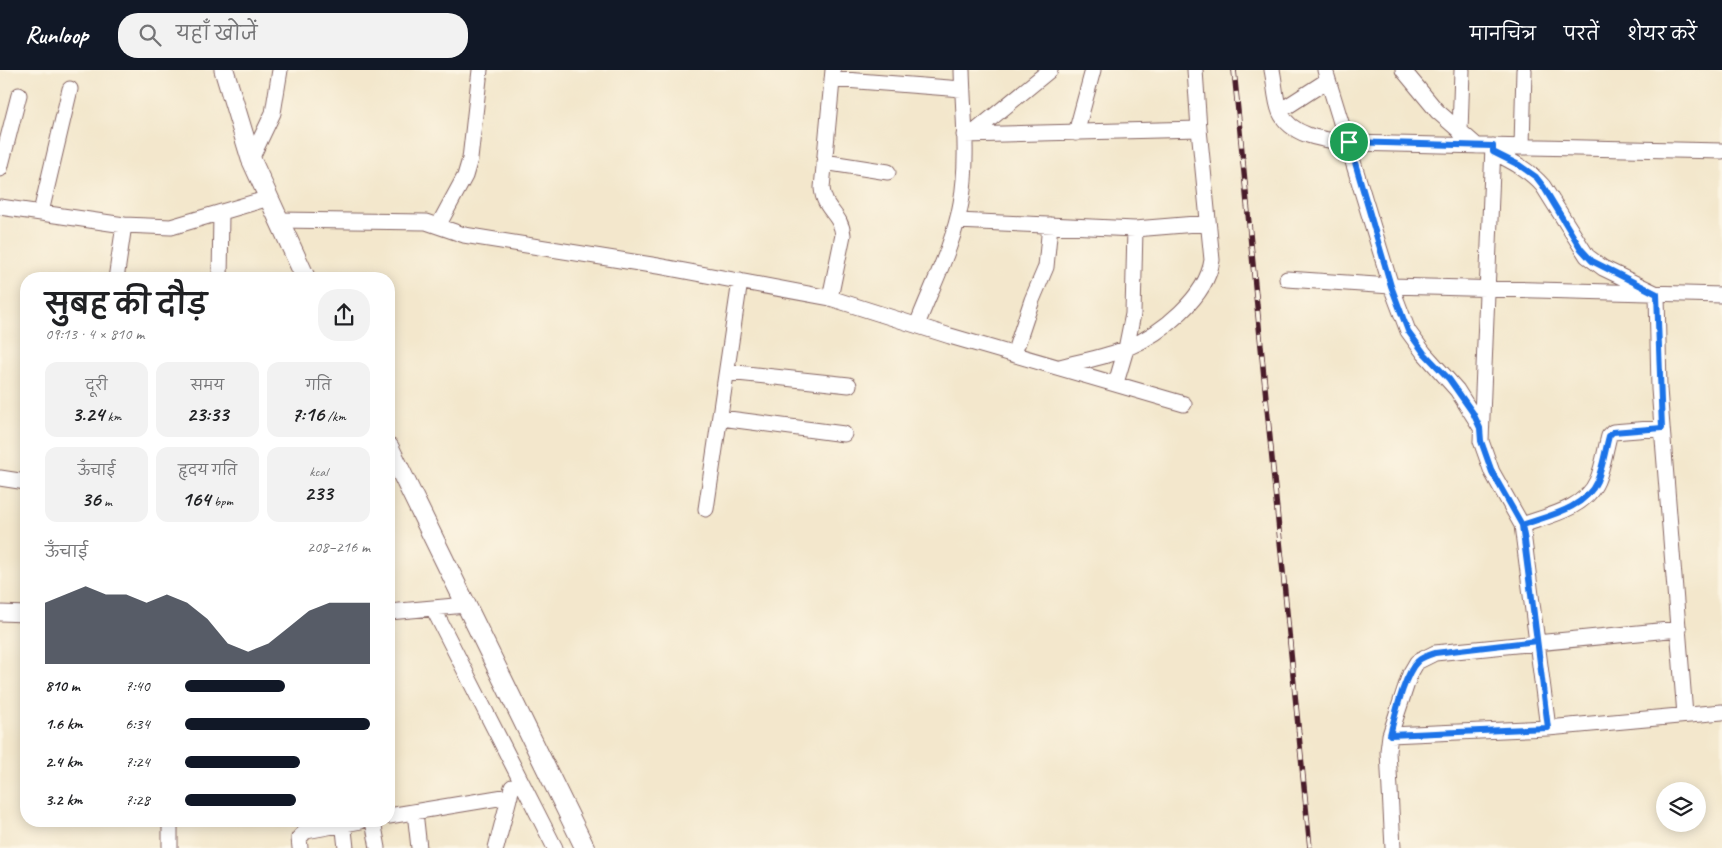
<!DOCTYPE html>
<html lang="hi">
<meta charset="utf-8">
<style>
:root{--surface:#fff;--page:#f2f2f2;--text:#202124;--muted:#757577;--accent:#111827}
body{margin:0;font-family:Caveat,"Playpen Sans Deva",sans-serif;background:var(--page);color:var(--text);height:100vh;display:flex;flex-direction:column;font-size:19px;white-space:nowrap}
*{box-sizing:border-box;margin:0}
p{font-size:16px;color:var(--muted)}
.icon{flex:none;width:28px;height:28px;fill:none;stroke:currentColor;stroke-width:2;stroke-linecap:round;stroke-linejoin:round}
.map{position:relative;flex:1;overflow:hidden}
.side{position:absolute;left:20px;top:202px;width:375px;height:555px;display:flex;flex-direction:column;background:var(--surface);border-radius:20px;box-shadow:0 2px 12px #0003}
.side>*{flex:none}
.tools{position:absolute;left:1656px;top:712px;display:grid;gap:10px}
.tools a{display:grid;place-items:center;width:50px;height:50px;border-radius:50%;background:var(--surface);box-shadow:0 2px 12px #0003;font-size:25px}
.pin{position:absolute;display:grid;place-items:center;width:42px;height:42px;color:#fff;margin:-21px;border:2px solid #fff;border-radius:50%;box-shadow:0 1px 5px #0007}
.round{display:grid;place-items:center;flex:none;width:52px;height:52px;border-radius:20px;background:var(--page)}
.summary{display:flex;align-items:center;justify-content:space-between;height:85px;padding:0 25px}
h1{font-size:28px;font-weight:600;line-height:38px}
.stats{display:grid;grid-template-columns:repeat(3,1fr);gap:8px;height:85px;padding:5px 25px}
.stats div{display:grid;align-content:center;border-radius:12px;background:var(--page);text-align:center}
.stats b{font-size:21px;font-weight:600}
.stats small{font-size:14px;font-weight:400}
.stats p{font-size:14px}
.chart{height:140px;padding:10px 25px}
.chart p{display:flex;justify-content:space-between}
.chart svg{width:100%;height:90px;margin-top:5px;fill:var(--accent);opacity:.7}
ul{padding:0 25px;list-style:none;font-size:16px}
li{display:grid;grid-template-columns:80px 60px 1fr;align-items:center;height:38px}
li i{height:12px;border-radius:6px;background:var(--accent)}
header{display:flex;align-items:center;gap:30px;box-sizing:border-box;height:70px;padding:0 25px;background:var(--accent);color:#fff}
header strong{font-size:24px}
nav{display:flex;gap:28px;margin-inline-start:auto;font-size:18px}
.search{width:350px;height:45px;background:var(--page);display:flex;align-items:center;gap:12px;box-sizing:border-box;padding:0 18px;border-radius:20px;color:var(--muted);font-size:19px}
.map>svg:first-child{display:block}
</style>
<header>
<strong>Runloop</strong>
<div class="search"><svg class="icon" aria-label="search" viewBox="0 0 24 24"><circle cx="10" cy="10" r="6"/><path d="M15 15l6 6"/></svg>यहाँ खोजें</div>
<nav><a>मानचित्र</a><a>परतें</a><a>शेयर करें</a></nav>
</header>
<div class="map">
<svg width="1722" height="778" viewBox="0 0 1722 778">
<rect width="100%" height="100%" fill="#fcf5e5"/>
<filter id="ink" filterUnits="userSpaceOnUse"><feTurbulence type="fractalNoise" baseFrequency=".02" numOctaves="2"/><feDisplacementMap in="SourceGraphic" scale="10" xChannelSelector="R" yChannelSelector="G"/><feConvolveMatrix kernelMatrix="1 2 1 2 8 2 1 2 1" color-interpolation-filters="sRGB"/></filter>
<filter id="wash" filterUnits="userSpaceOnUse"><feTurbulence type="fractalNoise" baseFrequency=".0096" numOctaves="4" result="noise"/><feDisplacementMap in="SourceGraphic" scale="20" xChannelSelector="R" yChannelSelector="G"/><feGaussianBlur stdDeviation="1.12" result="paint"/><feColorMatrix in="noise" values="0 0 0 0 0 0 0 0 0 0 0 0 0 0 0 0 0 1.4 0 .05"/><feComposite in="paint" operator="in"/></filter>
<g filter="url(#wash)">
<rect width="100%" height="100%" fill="#f3e7cc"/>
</g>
<g filter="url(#ink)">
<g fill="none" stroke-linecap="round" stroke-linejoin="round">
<defs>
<path id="minor" d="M1272,0C1275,13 1275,30 1280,42C1291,67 1326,70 1349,73L1722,81
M1325,0L1391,216L1408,261L1424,283L1457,320L1481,358
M1403,0L1437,41L1477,76
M832,9L962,19
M1280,41L1328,10
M1460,62L1462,0
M1076,63L1093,0
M972,64L1050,0
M964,65L1199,59
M1493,76L1481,371L1492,402L1522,455L1548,658
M1522,76L1524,0
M1493,82C1512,91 1529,100 1543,116L1587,186L1603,198L1657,224L1659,319L1685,645
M251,89L273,43L280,0
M824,92L888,102
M0,99L19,25
M0,137L124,155L171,157L269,128
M41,142L70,19
M278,150L426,152L464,165L658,196L830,228L950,266L1184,334
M957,151L1135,159L1208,153
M438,156L465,106L470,89L480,0
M116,209L124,155
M220,209L221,143
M1287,209L1391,216L1722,225
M830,228L843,165C841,143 824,141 822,118L833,0
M917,255C932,216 954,174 961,133C969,90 963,43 962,0
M1014,284L1032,230L1046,197L1050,155
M1060,297C1082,291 1107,287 1127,278C1161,264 1207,227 1212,190L1199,59L1195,0
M728,302L849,315
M1116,313L1126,279L1133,244L1135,159
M721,348L844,364
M0,408L26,412
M706,439L740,211
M1522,455C1547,446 1585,439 1597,411C1603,397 1605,381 1609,366L1613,362L1662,358
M433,538L555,778
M389,542L466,535
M0,543L26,544
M1390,665L1548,658L1722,642
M415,742L419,778
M389,746L510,726
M343,751L346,778
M373,751L378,778
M170,778V751
M300,778L299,768L306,761L361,751
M496,778L512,717
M1393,778L1388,681L1390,665L1410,604L1417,592L1435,583L1679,559"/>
<path id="major" d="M224,0L251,89L306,209
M389,377L585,778"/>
</defs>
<use href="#minor" stroke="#856563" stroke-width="17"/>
<use href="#major" stroke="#856563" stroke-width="21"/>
<use href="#minor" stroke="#fff" stroke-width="15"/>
<use href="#major" stroke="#fff" stroke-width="19"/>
<defs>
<path id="rail" d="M1234,0L1310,778"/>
</defs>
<use href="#rail" stroke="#4a1f2b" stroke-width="5.5"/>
<use href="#rail" stroke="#fcf5e5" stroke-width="4" stroke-dasharray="11" stroke-linecap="butt"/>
</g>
</g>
<g fill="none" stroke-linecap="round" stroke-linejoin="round" filter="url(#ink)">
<defs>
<path id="route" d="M1349,72L1391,216L1408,261L1424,283L1449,309L1473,343L1480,358L1481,371L1492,402L1522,455L1537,571L1435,583C1429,585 1422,587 1418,591C1404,604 1395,646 1390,665L1548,658L1525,471L1522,455C1547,446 1585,439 1597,411C1603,397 1605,381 1609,366L1613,362L1662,358L1657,224L1592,191L1581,179L1543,116L1536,107L1519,95L1493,82V76L1349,72"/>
</defs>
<use href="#route" stroke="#fff" stroke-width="10"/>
<use href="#route" stroke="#1a73e8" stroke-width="6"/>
</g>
</svg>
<div class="tools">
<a><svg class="icon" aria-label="layers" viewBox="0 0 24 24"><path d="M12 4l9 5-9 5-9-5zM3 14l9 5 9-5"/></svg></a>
</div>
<div class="pin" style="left:1349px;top:72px;background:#1e9e55"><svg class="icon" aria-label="arrive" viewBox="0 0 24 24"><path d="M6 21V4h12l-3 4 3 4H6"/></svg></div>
<section class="side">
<div class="summary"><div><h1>सुबह की दौड़</h1><p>09:13 · 4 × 810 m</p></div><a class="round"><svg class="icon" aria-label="share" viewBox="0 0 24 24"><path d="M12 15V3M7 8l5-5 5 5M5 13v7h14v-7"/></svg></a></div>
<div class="stats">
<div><p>दूरी</p><b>3.24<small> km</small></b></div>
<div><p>समय</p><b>23:33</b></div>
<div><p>गति</p><b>7:16<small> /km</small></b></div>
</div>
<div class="stats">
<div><p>ऊँचाई</p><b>36<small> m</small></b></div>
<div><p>हृदय गति</p><b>164<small> bpm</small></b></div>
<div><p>kcal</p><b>233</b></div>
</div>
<div class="chart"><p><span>ऊँचाई</span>208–216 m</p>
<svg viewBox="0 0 160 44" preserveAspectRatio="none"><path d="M0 44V14L10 10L20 6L30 10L40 10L50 14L60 10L70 14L80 22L90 34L100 38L110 34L120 26L130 18L140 14L150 14L160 14V44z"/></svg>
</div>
<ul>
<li><b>810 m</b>7:40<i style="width:54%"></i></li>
<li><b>1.6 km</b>6:34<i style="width:100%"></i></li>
<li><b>2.4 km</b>7:24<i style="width:62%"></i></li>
<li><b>3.2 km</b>7:28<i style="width:60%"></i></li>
</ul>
</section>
</div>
